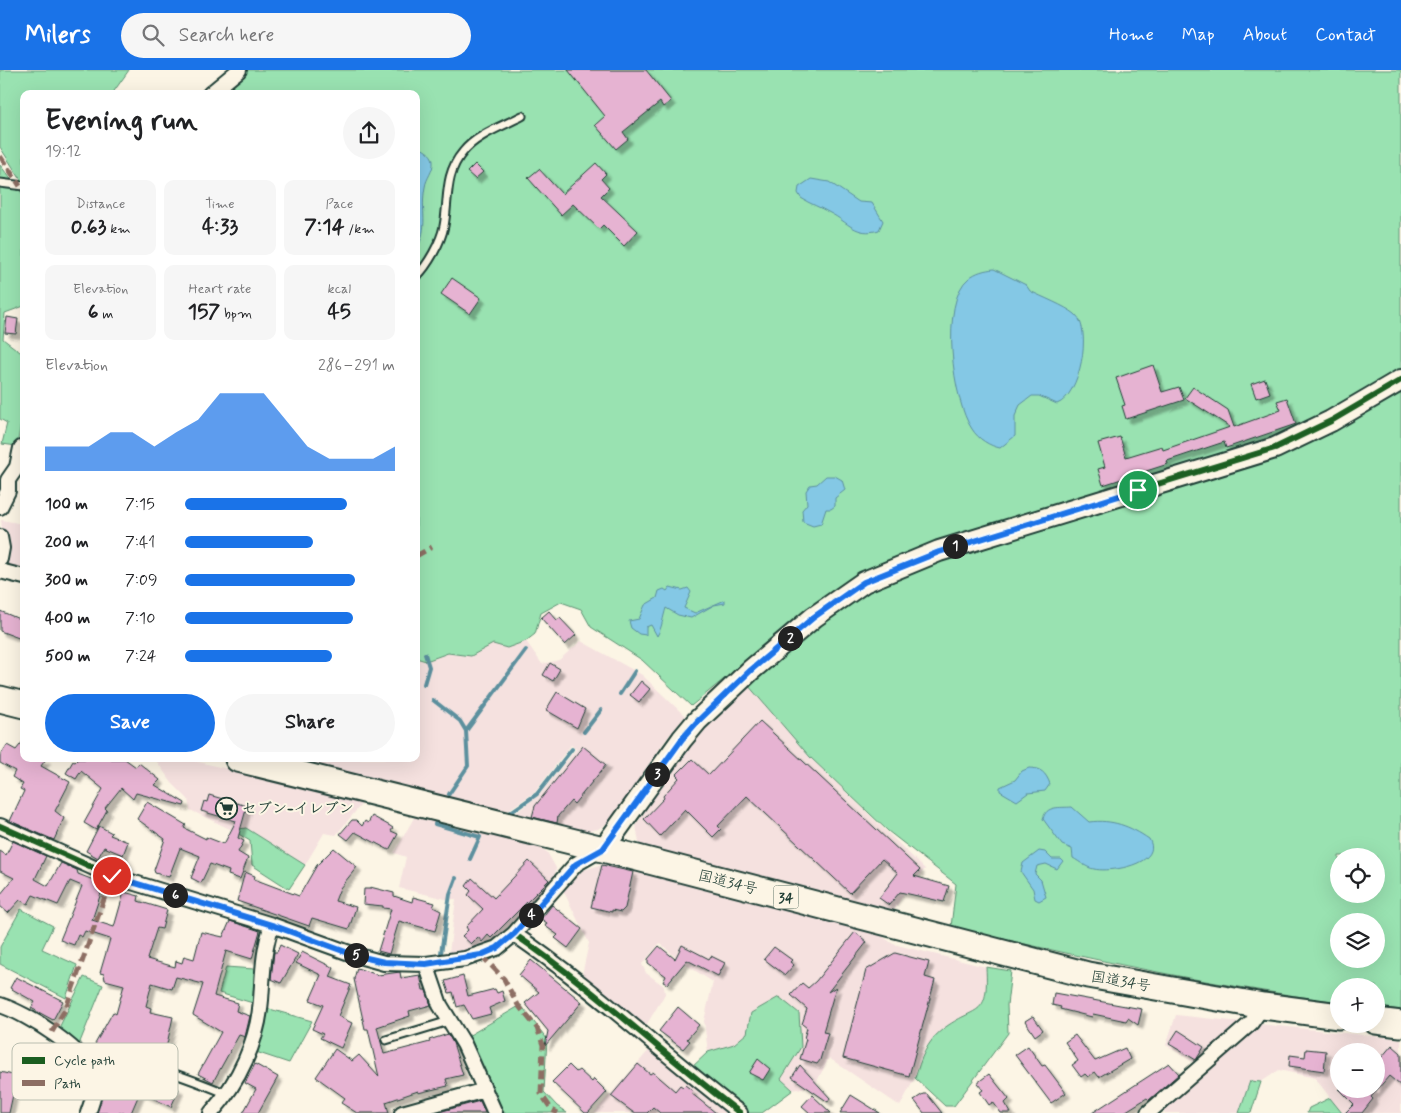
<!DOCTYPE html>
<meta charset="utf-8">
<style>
:root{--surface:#fff;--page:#f6f6f6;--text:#202124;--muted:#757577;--accent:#1a73e8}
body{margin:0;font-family:Mynerve,"Klee One",sans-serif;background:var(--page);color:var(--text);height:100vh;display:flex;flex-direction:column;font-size:19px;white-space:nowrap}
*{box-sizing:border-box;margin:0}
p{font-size:16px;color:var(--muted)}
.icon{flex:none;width:28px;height:28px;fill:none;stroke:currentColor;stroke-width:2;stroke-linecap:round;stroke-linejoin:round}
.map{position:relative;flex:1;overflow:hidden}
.panel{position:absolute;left:20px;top:20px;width:400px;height:672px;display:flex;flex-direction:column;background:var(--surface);border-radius:10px;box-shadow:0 5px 20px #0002}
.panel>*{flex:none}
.buttons{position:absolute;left:1330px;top:778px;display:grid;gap:10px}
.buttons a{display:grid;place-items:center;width:55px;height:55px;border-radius:50%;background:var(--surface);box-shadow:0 5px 20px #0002;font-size:25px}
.pin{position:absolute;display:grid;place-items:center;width:42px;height:42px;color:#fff;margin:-21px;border:2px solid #fff;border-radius:50%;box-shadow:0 1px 5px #0007}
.km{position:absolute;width:25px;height:25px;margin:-12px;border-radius:50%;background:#222;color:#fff;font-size:14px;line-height:25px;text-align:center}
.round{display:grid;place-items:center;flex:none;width:52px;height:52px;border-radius:26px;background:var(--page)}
.head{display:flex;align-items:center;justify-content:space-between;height:85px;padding:0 25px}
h1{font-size:28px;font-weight:700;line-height:38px}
.stats{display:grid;grid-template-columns:repeat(3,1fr);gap:8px;height:85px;padding:5px 25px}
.stats div{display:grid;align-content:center;border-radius:10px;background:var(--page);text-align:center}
.stats b{font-size:21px;font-weight:700}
.stats small{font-size:14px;font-weight:400}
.stats p{font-size:14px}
.chart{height:140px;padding:10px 25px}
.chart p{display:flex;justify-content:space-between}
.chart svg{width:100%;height:90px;margin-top:5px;fill:var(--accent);opacity:.7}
.primary-button{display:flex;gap:10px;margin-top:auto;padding:10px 25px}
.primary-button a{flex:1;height:58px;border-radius:30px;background:var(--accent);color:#fff;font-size:20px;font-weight:700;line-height:58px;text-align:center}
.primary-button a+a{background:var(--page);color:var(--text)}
ul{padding:0 25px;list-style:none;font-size:16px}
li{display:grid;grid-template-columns:80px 60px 1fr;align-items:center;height:38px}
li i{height:12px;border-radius:6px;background:var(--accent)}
header{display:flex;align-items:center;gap:30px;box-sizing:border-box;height:70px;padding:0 25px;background:var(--accent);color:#fff}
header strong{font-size:24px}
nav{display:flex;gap:28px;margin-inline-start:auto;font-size:18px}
.search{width:350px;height:45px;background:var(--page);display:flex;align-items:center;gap:12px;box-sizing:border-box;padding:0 18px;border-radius:28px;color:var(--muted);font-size:19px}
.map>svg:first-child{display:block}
</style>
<header>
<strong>Milers</strong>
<div class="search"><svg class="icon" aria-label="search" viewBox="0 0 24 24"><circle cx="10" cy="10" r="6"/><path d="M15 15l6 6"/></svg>Search here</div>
<nav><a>Home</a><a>Map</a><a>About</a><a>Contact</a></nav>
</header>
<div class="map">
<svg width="1401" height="1043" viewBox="0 0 1401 1043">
<defs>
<filter id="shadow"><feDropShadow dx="4.5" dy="4.5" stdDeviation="1" flood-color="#0004"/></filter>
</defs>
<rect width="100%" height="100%" fill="#fcf5e5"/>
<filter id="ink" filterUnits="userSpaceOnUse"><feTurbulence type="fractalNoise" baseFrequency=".02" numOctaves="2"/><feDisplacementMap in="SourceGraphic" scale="10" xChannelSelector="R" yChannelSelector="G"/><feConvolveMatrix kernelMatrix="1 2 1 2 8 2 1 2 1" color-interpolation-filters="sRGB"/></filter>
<g filter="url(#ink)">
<path fill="#f5e1df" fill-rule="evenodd" d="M1,450L24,454V502L6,498Z
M526,571L542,594L559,590L581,571L642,605L685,646L664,672L609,752L598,759L583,762L513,745L539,725L576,679L571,675L535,722L505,742L296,691L297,689H416V588L426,591L448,583L471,586L493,573L507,578Z
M748,614L810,687L925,799L906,820L892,844L649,782L639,773L636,755L669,703L704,655Z
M155,689H186L364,731L336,765L324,763L305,795L246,758L232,760L190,740L188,729L172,713Z
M415,746L534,775L547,782L556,798L554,809L497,867L478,878L449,883L456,829H446L399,818L406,787L394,783Z
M604,794L879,864L893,874L986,897L987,922L979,940L943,959L925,978L915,1008L900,1036L829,988L815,1015L793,1020L781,1010L801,977L751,943L747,963L734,974L708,982L704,951L713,912L680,891L660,873L642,894L646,903L664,916L665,924L647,954L637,953L582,905L589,873L563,820L583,800Z
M1176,945L1401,969V1043H1342L1315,1008L1279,1000L1261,1012L1250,1011L1239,1043H1165L1162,1040L1196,994L1166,975ZM1339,981H1376V1019H1339Z
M650,979L734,1043H594Z"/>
<path fill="#99e2b1" stroke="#5c9072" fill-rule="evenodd" d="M0,0H129L112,24H24V110H21L0,77Z
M245,0H1401V940L1376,937V916H1339V932C1208,915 1080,887 951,857L956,814L888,761L810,687L735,600L691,636L642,590L591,557L581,539L561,532L541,543L535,564L526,571L507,578L493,574L471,586L448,583L426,591L416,588V24H217ZM1339,786H1376V824H1339ZM1339,851H1376V889H1339Z
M0,95L24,126V236L5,243L3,269L24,285V335L17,376L2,374L7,353L0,349Z
M246,758L305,795L289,819L252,795L250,771L232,760Z
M21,839L53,856L42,879L77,895L66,928L0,894V877Z
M226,897L254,899L253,933L219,923Z
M986,897L1011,901L1007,935L1008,963L954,1036H945L915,1008C921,989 926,972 943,959C976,934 989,950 986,897Z
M84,907L103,915L78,977L58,960Z
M779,927L799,943L801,977L781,1009L793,1020L762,1043H748L690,999L708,982L734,974L747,963L751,943Z
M521,935L547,969L544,1022L557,1036L567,1043H504L468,966Z
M266,938L312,951L289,993L256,982Z
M1250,1011L1261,1012L1251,1043H1239Z
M1330,1028L1342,1043H1307L1309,1038Z"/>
<path fill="#84c8e5" stroke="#5c909e" d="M416,76C423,79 432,83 433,91C434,101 426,108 425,117C420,142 430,155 416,181Z
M811,109L829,112L859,132L872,133L883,151L879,160C856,167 848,152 830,143C820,137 810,134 801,128L798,123L799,117Z
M994,199L1026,215L1030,221C1042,227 1065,236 1075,244C1093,259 1080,326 1057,334L1039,326H1032L1020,335L1015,346V366L1000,378C990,376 978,369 972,359C953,332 939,231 969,208C976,202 985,200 994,199Z
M826,406H835L842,410L845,420L835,428V436L831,439H826L821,454L813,456L803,452L802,440L807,434L806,421L810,415L817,414Z
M670,517L682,520L688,518L691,522L684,538L695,543L725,530V533L714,535L691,548L678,545L666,538C663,547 662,558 657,566L651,555L646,557V565L639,564L631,558L629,551L639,549L645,535L657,528L659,521L664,519L667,521Z
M1029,698C1041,698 1046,703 1050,714L1045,721L1028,723L1017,731L1000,721V717L1015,710L1022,701Z
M1072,737L1089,752C1112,749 1130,756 1149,769C1164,794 1110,803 1094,799C1087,798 1080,792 1073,788L1072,779L1062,775L1043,749C1046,735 1060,738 1072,737Z
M1039,781L1045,782L1052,789H1061L1063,791L1057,799L1046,794L1037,796L1035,804L1041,810L1046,827L1039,831L1035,829L1033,819L1021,802L1023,793Z"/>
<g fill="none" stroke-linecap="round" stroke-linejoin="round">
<path stroke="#5c909e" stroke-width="4" d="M424,614L429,597L425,584
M620,624L635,601
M433,630L460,651L466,661L468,696L449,724
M466,661L526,580
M584,662L601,640
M511,742L537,724L572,679
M435,754L480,767L470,789
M441,883L450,824L456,808"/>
</g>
<path fill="#e6b3d2" stroke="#1f3d34" filter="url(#shadow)" d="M568,0H646L671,31L663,37L660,32L623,62L628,69L616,79L595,55L605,46Z
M596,93L606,104L601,109L609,118L601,126L638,161L624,176L603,155L599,159L573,134L561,145L528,108L539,99L562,124Z
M475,94L483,102L475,109L467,102Z
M452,208L481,228L470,244L441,224Z
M7,247L18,249L16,264L5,263Z
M1153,295L1162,322L1179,317L1184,330L1126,349L1122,336L1125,335L1116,308Z
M1265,309L1270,323L1256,328L1251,314Z
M1193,317L1228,340L1234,357L1281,340L1277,331L1287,328L1296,354L1226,378L1224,372L1167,391L1168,394L1103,415L1098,399L1105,397L1098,373L1120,367L1126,387L1162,376L1163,380L1230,357L1185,328Z
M0,541L24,551V570L0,561Z
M549,541L557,550L560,548L576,565L565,575L541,548Z
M550,593L560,599L553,611L543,605Z
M641,611L650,619L639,632L630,625Z
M557,622L585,639L577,658L546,640Z
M760,651L920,800L914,806L949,816L944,832L900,822L889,835L879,828L898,803L882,789L850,823L747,726L718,756L721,759L713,767L685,739L660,766L644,749L664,728L663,726L679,708L676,705L692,689L709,705Z
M24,670V689H46L41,696L70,712L55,741L64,748L54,770L10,751L24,721L20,719L23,714L12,707L15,701L0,693V686L7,675L16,680Z
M583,676L606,695L574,734L571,731L558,746L557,753L532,747L535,736Z
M78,689H125L136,697L139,693L160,710L155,715L185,733L184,736L136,723L133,729L121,718L105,738L107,740L96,760L84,753L103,719L81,701L76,709L66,703L73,691L75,692Z
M209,725L247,736L238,768L244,771L238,782L248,788L240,809L228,805L229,801L210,794L201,813L191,808L200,786L180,778L169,807L155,803L154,800L165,769L137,749L147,732L186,755L184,758L206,769V767L224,774L236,751L201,741L204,731L207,732Z
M372,746L390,756L393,758L391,761L398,764L389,780L355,762L348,770L340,764L352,750H356L362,756L365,751L368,753Z
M99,756L112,763L110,765L128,772L123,785L104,777L98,788L86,781Z
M13,771L46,786L35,809L48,816L61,793L77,800L78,804L104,814L92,850L114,857L124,822L139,826L138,831L167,840L162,859L157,858L147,889L175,897L176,891L182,893L184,886L194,889L201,862L223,867L230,851L260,861L252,889L226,881L214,926L238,933L236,941L250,946L245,967L239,965L213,1012L198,1004L221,962L193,945L203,914L176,907L172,919L152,913L146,936L151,938L150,942L173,947L165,983L143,976V980L115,974L110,983L95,974L113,942L116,944L124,915L105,910L104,904L100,903L110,869L85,861L82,867L78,865L74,875L60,870L82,816L70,811L58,835L33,825L28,834L20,830L8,843L0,836V825L14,808L0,801V781L6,785Z
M334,778L357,797L340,818L335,831L356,837L349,859L312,848L309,856L237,831L245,802L255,806L254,809L299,826L317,795Z
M529,791L549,810L491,868L488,865L482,872L478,867L471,874L462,866L468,860L466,857L483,839L468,825L471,821L466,816L472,808L494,828Z
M602,795L633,802L625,838L621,842L612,840V842L591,837Z
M370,817L394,823V826L412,832L413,827L435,833L433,837L441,841L435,861L399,851L389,884L378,881L391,839L383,838V836L363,834L364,819H370Z
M552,835L582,859L568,878L555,868L558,865L545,856L547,853L541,849Z
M855,862L867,872L828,922L836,917L823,962L828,963L820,990L817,994L800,989L806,969L804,968L807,958L802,954L807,939L791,925L802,913L808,918L816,911Z
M280,875L298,884L281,913L271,909L274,882H277Z
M682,875L709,889L711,886L725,893L718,906L687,890L667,914L663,912L666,906L648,893V889L659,876L675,889Z
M774,877L792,890L790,892L794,895L785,905L764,889Z
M302,882L334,898L330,907L351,915L338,946L352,953L341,978L320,968L323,964L312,959L323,935L310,930L321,905L296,893Z
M895,883L929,892L925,907L935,910L909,1006L843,988L866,900Z
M531,890L582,932L545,976L548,961L525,933L539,922L519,905Z
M357,898L378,905L400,902L401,908L420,905L423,920H426L431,935L409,941L410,946L377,957L384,984L430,972L429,970L448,964L453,973L463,1005L446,1009L448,1016L418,1023V1021L386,1032L389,1043H357L341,1033L345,1028L316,1007L335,979L352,991L359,985L379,1007L368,959H365L354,909Z
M463,906L468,926L495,919L497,923L502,921L505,931L489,938L491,944L472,949L464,935L457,937L453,922L449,923L445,911Z
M16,907L63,931L53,950L31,938L35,932L10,918Z
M1054,923L1142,939L1138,955L1128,948L1126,951L1093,944L1092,947L1060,939L1061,937L1052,935Z
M678,937L699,955L687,969L690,971L683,979L659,961Z
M1033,946L1043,960L1035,966L1025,951Z
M1178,960L1204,977L1196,990L1169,974Z
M1075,965L1095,991L1125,978L1130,989L1099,1007L1095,1002L1088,1007L1085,1004L1081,1007L1072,995L1078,991L1065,972Z
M1392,975L1401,983V1016L1389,1006L1371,1027L1373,1029L1362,1043H1345L1354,1034L1339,1019H1376V994Z
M1028,976L1042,996L1045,995L1066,1023L1051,1033L1015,985Z
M1306,979L1326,981L1324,1001L1289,996L1290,985L1305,987Z
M758,989L770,999L763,1010L749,1003Z
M1169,993L1179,1004L1149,1030L1147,1028L1123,1043H1092Z
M255,994L278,1007L258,1043H243L256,1019L245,1013Z
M638,994L650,1004L653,1002L675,1021L680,1015L683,1017L685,1015L693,1021L691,1023L716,1043H660L653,1037L647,1043H634L611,1026Z
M110,995L137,1002L158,1012L159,1009L179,1019L171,1037L140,1022L131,1043H97L103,1014Z
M569,995L576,1002L579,1000L592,1012L594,1009L607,1022L588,1043H585L552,1012Z
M800,995L830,1028L828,1032L792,1007Z
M0,1002L17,1006L9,1043H0Z
M989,1004L1009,1029L1005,1033L1011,1043H1001L993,1032L989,1035L980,1022L983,1020L977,1013Z
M923,1024H927L942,1043H924L914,1030Z
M812,1025L831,1043H810L802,1036Z
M851,1025L880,1043H840Z
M480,1031L485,1043H435Z"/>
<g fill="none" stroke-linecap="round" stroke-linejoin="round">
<defs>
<path id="lane" d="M0,113L24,116
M416,207C428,195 441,172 444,156C449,130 444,104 463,82C476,65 503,56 522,46
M386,970L449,951
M87,994C95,993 103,990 110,990C145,991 193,1010 225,1023"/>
<path id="street" d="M210,24L239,0
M0,437L8,421V410L17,397L21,378
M0,467L2,478L0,489
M0,501L24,507
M0,756L112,806L272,855L355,885L384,893L426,894L465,889L497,878L514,864L576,794L602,779
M514,864C593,918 663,984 740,1043
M426,894L440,935L464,974L495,1043
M0,935C26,943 89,981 94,1009C96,1022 92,1032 88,1043
M211,1043C239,1012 258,971 261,930C263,903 263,880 272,855
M402,1043L485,1020
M1148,1043L1251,953L1263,936"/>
<path id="secondary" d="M603,779L682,669L697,651L751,600L814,547L864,512L939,481L1275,378L1331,351L1401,310"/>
<path id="highway" d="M0,629L24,635
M238,689L603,779L1088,905L1263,936L1339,946
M1376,951L1401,954"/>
</defs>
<use href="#lane" stroke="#1f3d34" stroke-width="11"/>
<use href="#street" stroke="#1f3d34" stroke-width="18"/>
<use href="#secondary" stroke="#1f3d34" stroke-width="24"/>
<use href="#highway" stroke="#1f3d34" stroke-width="29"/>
<use href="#lane" stroke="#fcf5e5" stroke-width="7"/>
<use href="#street" stroke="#fcf5e5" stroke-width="14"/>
<use href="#secondary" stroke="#fcf5e5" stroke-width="20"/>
<use href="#highway" stroke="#fcf5e5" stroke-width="25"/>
<path stroke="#8d6e63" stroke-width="5" stroke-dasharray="10 5" stroke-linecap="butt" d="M0,86L20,116
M416,486L432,477
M481,885L504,909L518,935L537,958L543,975L541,1024L552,1040L558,1043
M52,962L66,938L112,806"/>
<defs>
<path id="cycleway" d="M0,756L112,806L272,855L355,885L384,893L426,894L481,885L497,878L514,864L576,794L603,779L682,669L697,651L751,600L814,547L864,512L939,481L1275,378L1331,351L1401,310
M514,864C593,918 663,984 740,1043"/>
</defs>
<use href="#cycleway" stroke="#fcf5e5" stroke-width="9"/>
<use href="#cycleway" stroke="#1b5e20" stroke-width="6"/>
</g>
</g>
<g fill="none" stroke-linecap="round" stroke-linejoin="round" filter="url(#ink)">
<defs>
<path id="route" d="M112,806L272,855L354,885L384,892L426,894L481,885L497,878L514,864L576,794L603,779L682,669L697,652L751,600L814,547L864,512L939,482L1138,420"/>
</defs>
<use href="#route" stroke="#fff" stroke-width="10"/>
<use href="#route" stroke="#1a73e8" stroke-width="6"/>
</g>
<defs>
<symbol id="supermarket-ring" viewBox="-11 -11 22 22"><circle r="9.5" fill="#fcf5e5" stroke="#1f3d34" stroke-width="1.5"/><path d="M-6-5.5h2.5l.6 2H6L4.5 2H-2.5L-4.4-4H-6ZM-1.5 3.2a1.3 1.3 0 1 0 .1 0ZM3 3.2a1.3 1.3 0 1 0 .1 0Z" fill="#1f3d34"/></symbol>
</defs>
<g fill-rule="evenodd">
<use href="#supermarket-ring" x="214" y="726" width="25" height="25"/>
</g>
<g text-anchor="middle" stroke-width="4" stroke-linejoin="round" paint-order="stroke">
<rect fill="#fcf5e5" stroke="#617469" stroke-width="1" x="773.5" y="815.5" width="25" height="23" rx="4"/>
<g font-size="14" font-weight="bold" fill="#1f3d34">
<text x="786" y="832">34</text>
</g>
<g font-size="15" font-weight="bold" fill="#1f3d34" stroke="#fcf5e5" text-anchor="start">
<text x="242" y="743">セブン-イレブン</text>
</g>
<g font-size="15" fill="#1f3d34" stroke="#fcf5e5">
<text transform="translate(728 812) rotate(14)" y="5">国道34号</text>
<text transform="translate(1121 911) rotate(10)" y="5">国道34号</text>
</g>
</g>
<rect x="12" y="973" width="166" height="57" rx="8" fill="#fcf5e5" stroke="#babeb0" stroke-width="1"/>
<rect x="22" y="987" width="23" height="7" fill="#1b5e20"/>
<rect x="22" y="1010" width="23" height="6" fill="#8d6e63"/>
<g font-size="14" fill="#1f3d34">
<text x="54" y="995">Cycle path</text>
<text x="54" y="1018">Path</text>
</g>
</svg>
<div class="buttons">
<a><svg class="icon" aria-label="locate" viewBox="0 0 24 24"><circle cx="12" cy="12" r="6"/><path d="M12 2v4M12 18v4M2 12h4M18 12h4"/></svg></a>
<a><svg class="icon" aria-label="layers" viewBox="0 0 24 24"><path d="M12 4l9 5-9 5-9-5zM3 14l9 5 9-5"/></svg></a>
<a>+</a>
<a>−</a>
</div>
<div class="pin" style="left:1138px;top:420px;background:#1e9e55"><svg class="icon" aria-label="arrive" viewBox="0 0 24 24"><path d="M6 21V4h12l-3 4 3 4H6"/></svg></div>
<div class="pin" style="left:112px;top:806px;background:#d93025"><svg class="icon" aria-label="check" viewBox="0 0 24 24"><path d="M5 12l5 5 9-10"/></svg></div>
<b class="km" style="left:955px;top:476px">1</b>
<b class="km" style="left:790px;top:568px">2</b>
<b class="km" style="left:657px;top:704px">3</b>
<b class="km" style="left:531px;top:845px">4</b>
<b class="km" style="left:356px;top:885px">5</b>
<b class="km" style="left:175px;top:825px">6</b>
<section class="panel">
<div class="head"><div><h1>Evening run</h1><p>19:12</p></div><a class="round"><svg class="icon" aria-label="share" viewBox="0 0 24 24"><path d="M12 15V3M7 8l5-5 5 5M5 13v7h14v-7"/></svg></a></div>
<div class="stats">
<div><p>Distance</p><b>0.63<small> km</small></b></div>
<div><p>Time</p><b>4:33</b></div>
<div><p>Pace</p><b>7:14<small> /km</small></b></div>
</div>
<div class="stats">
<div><p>Elevation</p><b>6<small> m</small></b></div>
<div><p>Heart rate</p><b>157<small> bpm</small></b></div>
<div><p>kcal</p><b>45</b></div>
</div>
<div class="chart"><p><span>Elevation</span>286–291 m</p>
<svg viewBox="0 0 160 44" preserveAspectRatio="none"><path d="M0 44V32L10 32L20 32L30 25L40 25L50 32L60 25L70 19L80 6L90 6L100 6L110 19L120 32L130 38L140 38L150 38L160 32V44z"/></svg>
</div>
<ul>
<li><b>100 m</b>7:15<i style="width:77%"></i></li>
<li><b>200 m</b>7:41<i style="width:61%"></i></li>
<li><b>300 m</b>7:09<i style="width:81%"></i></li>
<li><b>400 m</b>7:10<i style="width:80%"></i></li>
<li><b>500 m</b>7:24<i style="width:70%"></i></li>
</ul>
<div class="primary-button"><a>Save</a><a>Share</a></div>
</section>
</div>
